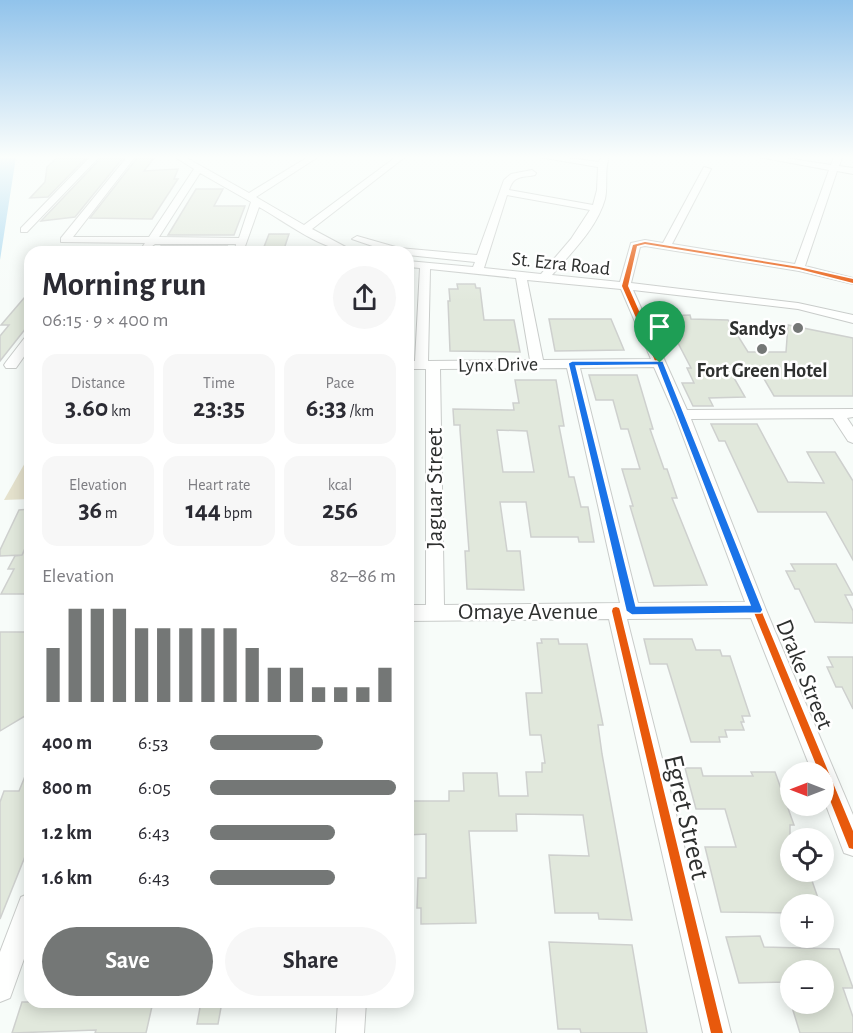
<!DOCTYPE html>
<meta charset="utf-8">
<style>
:root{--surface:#fff;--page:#f7f7f7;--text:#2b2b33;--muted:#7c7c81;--accent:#747776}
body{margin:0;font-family:"Alegreya Sans",sans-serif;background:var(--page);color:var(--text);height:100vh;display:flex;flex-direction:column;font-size:22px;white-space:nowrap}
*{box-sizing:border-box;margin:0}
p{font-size:20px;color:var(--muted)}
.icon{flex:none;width:33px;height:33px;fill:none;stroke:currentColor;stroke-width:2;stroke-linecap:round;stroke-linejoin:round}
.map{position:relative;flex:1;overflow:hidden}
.side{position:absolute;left:24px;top:246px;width:390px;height:762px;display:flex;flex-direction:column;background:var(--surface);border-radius:18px;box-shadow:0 3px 15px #0003}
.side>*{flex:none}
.needle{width:39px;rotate:270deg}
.tools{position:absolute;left:780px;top:762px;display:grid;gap:12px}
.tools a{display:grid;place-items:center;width:54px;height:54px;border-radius:50%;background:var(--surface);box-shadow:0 3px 15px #0003;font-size:30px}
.pin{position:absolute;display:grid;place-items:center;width:51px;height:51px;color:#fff;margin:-62px -26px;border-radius:50% 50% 50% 0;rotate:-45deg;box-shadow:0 0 6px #0007}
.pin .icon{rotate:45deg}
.round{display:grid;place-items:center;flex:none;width:63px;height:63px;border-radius:32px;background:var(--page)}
.headline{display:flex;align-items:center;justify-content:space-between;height:102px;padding:0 18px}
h1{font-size:33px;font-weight:700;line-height:45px}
.figures{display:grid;grid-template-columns:repeat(3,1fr);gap:9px;height:102px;padding:6px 18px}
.figures div{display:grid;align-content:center;border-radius:15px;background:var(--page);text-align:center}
.figures b{font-size:26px;font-weight:700}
.figures small{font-size:16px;font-weight:400}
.figures p{font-size:16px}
.chart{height:168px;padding:12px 18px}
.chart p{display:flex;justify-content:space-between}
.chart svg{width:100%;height:108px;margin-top:6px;stroke:var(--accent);stroke-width:6}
.primary-button{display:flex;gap:12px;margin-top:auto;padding:12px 18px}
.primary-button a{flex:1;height:69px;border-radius:36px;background:var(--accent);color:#fff;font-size:24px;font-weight:700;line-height:69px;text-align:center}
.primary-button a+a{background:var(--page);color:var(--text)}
ul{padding:0 18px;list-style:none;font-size:20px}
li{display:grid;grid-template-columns:96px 72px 1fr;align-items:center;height:45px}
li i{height:15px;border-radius:8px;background:var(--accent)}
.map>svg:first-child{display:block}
</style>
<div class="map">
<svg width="853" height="1033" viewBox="0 0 853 1033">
<rect width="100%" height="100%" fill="#f7fcf9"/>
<path fill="#e5e2cd" d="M30,454V499L4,500Z"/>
<path fill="#aedaf0" d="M0,157H16L0,260Z"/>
<path fill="#e1e8dc" stroke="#ced0ce" stroke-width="1.5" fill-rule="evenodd" d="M58,157L86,158L48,197L30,198L45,182L47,167Z
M101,158H123L75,217L41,221Z
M137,158H154L144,171L178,169L174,179H178L152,219L90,218Z
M196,189H223L214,206H245L234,235H168Z
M269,234H289L283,252H262Z
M161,246H227L224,252H158Z
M457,284H475L476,288H480L484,320H514L520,352L450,351L448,301H450L449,289H458Z
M30,291V323L0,361V336L9,325H1Z
M690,315L691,319L728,320L748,352H786L788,325L853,338V396H774L763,377L734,378L745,397L709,398L713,406H693L682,383H694L687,368H691L664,316Z
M549,319H611L624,350L555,351Z
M589,375H637L653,429H650L664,469H667L677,498H672L707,585L654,586L630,506H633L622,469H640L628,429H621L613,400H596Z
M515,380H556L564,426H559L569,477H574L581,507H588L594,542H579L578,537H531L526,502H500L507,551H520L524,590L467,589L465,551H469L460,430V425H454L453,409L514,410L513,403H519ZM497,430L527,431L534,472H503Z
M711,424H757L788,482L824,483L807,452H835L853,481V560L826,512H758L725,441H719Z
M30,509V537L22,555L0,556V550L19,510Z
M30,540V585L26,594H1L14,569H8L15,556L22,555Z
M791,564H836L853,595H845L853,611V623L815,622L799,589H795L786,571H795Z
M0,632H30V713L0,731Z
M541,639H558L559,644H587L603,725H598L602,754L632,920L599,919L598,913H555L549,855L589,856L583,815L516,814L517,831H469L476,923L421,924V908H417L418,878H426V834L408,835V801H449V791H464L463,773H497L499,796H528L526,772H542V763H545L541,735H530L526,693H542L537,643H542Z
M644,639H692L696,650H720L722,656H730L750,716H742L744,722H741L744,730H725L727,737H719L720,742H691L667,664H650Z
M828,657H853V709L842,687H836L827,667H833Z
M30,764V844L0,919V802L4,791H19Z
M685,768H701L703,776H753L751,772H775L794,825H790V872H809L820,904H790V913L721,912L705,847H736L725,809H696Z
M760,936L764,947L839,949L853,988H843L853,1017V1033H800L791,1004H824V970H790V982L739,983L726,937Z
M549,942L632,945L647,1033H581L580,1029H558Z
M22,1002H45L44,1004L153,1002L146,1033H95L96,1030L12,1033Z
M201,1002H222L218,1024H197Z"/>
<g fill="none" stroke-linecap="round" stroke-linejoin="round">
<defs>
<path id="street" d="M90,157H99L27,232H21V228Z
M127,157H135L73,237H149L194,169L175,157H185L249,193L308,157H318L256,197L304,225L396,157H405L312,229L355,252C324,252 286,222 259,207L243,252H235L236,244H155L148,249L143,246L145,243L61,242V238ZM200,173L251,202L239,238L159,237Z
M539,157H561L599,162L601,157H609C604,171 608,185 605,199C597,228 571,253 552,275L620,282L631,243L645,240L663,243L704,167L711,169L672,244L795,264L829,170L759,157H779L831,165L834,157H842L839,166L853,168V174L837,171L805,266L853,278V284L799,271L645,246L640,247L631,283L798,303L853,315V323L798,309L633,290L687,410L853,409V417L847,418L853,427V443L848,441L833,418L691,419L766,610L853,815V856L844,853L824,800V772H812L751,618L627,619L731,1033H703L609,619L408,621V605H426V369H408V361H415L420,268L408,267V261L473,267L475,262L408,255V252H390L352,239L357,236L399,248L477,255L504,180L511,174L532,170L536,173L535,175C521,178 514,175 509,190L593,205L597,190L598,167ZM507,195L590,210L571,239L541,274L484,268ZM430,269L516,278L530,360L428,361ZM527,280L621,289L651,359L543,360ZM654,367L675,415L745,602L638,603L580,368ZM567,368L620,603L444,605L440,369Z
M30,335V348L16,368H6L4,365L6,362L26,336Z
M30,893V942L10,998L0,1002V952L21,897Z
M338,1002H366L364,1033H336Z"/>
</defs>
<use href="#street" stroke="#c9ccca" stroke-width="2"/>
<use href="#street" fill="#fefffe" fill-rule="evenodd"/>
<defs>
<path id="cycleway" d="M645,242L799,267L853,279V283L799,269L645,244L637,246L628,286L685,415L761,610L853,831V849L849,848L824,785V772H819L753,610L679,415L622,286L633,245Z
M616,607L619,608L620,611L723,1033H711L612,611L613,608Z"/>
</defs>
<use href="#cycleway" stroke="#fff" stroke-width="3"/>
<use href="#cycleway" fill="#e8590c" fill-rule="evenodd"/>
</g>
<linearGradient id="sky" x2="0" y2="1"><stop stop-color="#91c3eb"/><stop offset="0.52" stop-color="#fbfefc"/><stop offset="1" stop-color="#fbfefc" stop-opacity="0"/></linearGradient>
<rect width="853" height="302" fill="url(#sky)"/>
<path fill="#1a73e8" stroke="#fff" stroke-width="1.5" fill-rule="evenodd" d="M663,361L763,610L761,613L632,615L626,611L568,363L572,361ZM657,365L750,605L636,606L576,366Z"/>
<g fill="#747776" stroke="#fff" stroke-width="2">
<circle cx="798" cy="328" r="6"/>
<circle cx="762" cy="349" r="6"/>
</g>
<g text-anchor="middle" stroke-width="5" stroke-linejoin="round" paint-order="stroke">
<g font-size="20" fill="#2e302f" stroke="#fff">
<text transform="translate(561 263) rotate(6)" y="7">St. Ezra Road</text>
<text transform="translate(498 364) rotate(-1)" y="7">Lynx Drive</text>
</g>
<g font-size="20" font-weight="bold" fill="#2e302f" stroke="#fff" text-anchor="end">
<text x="786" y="335">Sandys</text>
<text x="762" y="377" text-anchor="middle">Fort Green Hotel</text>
</g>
<g font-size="24" fill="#2e302f" stroke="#fff">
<text transform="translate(434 488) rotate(-90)" y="8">Jaguar Street</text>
<text x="528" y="619">Omaye Avenue</text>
<text transform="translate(805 674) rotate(68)" y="8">Drake Street</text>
</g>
<g font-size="28" fill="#2e302f" stroke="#fff">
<text transform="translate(688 817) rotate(77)" y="10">Egret Street</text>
</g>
</g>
</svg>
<div class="tools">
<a><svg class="needle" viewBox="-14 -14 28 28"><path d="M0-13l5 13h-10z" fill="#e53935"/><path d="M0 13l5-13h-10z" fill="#7c7c81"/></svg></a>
<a><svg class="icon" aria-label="locate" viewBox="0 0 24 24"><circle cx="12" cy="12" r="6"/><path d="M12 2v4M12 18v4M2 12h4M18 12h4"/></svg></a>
<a>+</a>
<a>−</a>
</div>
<div class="pin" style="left:660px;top:363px;background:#1e9e55"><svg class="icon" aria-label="arrive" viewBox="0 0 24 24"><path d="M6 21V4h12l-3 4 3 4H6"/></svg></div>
<section class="side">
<div class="headline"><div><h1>Morning run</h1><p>06:15 · 9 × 400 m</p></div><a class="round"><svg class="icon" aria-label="share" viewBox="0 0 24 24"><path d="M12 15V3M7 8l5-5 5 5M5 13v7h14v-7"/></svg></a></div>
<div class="figures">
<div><p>Distance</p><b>3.60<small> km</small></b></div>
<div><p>Time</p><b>23:35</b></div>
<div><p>Pace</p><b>6:33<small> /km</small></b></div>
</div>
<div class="figures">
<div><p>Elevation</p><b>36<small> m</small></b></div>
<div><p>Heart rate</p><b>144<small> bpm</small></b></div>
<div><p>kcal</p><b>256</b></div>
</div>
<div class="chart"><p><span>Elevation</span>82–86 m</p>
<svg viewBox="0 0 160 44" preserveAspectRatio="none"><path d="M5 44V22M15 44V6M25 44V6M35 44V6M45 44V14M55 44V14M65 44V14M75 44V14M85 44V14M95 44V22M105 44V30M115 44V30M125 44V38M135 44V38M145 44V38M155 44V30"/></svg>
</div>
<ul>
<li><b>400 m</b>6:53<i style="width:61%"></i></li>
<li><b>800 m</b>6:05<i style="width:100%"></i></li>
<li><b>1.2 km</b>6:43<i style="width:67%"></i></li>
<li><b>1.6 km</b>6:43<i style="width:67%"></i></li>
</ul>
<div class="primary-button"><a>Save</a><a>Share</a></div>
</section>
</div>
